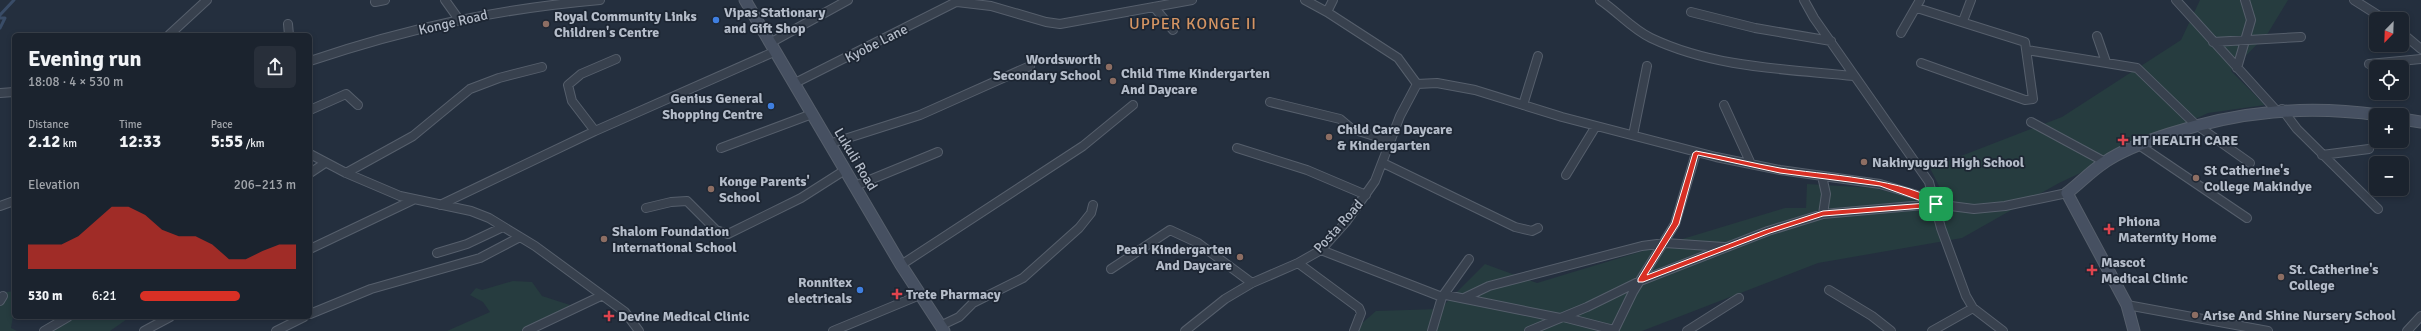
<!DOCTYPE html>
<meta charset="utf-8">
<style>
:root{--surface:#1b232e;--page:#282f3a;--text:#f1f3f6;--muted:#a0a4aa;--line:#39404a;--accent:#d93025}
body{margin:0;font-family:Signika,sans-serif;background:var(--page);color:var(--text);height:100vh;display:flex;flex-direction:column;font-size:15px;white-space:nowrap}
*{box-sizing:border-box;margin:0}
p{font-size:13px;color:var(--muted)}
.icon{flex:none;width:22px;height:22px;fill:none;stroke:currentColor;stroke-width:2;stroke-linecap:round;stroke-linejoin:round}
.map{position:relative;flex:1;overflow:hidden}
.side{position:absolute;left:12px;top:33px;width:300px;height:286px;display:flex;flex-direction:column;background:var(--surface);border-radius:6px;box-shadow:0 2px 6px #0003,0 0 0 1px var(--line)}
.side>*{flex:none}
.needle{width:26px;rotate:203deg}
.tools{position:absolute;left:2369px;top:12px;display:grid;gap:8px}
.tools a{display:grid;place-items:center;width:40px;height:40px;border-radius:6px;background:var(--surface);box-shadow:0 2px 6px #0003,0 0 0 1px var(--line);font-size:20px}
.pin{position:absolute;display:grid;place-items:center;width:34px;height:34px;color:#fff;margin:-17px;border-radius:8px;box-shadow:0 2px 6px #0006}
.round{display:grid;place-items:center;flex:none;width:42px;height:42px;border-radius:6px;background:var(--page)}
.summary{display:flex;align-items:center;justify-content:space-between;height:68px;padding:0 16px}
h1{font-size:22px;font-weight:700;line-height:30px}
.figures{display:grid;grid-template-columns:repeat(3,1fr);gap:6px;height:68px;padding:4px 16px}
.figures div{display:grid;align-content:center}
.figures b{font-size:17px;font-weight:700}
.figures small{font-size:11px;font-weight:400}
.figures p{font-size:11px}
.chart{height:112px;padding:8px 16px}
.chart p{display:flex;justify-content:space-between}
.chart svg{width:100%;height:72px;margin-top:4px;fill:var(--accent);opacity:.7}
ul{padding:0 16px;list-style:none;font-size:13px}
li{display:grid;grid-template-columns:64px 48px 1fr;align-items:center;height:30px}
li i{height:10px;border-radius:5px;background:var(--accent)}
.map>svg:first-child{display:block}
</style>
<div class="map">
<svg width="2421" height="331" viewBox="0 0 2421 331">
<rect width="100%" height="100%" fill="#242f3e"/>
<path fill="#263c3f" d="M2200,0H2288L2268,33L2231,71L2265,105L2208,113L2059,183L1962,238L1818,263L1642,331H1353L1376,311L1440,309L1485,264L1537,283L1785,208H1806L1807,184L1874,188L1924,201L1941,190L1930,168L2062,117L2181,40Z
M513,281L532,282L542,296L570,305L564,311L521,331H447L490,312L483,302L470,295L476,288L482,290Z
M14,291V311L11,328L17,331H0V293Z
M74,317H130L110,331H47Z"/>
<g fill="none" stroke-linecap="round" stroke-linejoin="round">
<path stroke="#394c67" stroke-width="3" d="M0,15L14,0
M0,18H5L0,28"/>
<defs>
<path id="street" d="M445,0L460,21
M1305,0L1327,12
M1333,0L1327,12L1398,58L1417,84
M1600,0C1618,12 1632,29 1651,38C1714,68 1786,69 1854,76
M1804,0L1814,18L1929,182L1941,228L1966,296L1973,308L2003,331
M2176,0L2275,109
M2354,0L2384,19
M375,2L385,0
M957,2L991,6L1046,22L1060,24L1192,0
M1154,7L1173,30
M1917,8L2025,42L2033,99L2025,100L1921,63
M1691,12L1755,28L1831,41
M1963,21L1971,0
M288,24L289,35
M1901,33L1920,0
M2402,33L2421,49
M169,35L207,0
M2097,36L2106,62
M2213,42L2301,37
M770,43L848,0
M2027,50L2137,68L2195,124L2250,163
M310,61C408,28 497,9 600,0
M2369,64L2421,59
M2237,68L2251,20L2245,0
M795,83L960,0
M1417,84L1437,83L1475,90L1562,117L1716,157L1780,170L1880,184L1917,195L1935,204L1974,209L2005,206L2067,193
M0,93L14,92
M1270,102L1340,119L1352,129L1390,141
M1523,105L1538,56
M1724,105L1751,164
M2282,109L2297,129L2378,209
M310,110L346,94L358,105
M2031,122L2105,162
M595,131L572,101L568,85L581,74L616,59
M1633,135L1647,66
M829,144L920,115L1030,66
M2139,145L2247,218
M721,148L812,114
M1237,148L1307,170L1366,195
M310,154L346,173L400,196L471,211L489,218L535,246L625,312L639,331
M2322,155L2369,149
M1383,163L1515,227L1532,231L1538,228
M310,173L325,163
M346,173L413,136L470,89L499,78L542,67
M1566,175L1596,126
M1822,176L1826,194L1823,214
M855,186L938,152
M440,205L595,131L776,51
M0,206L14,201
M646,208L671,202L687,201L716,230L728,234L801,198L845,170
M310,249L413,200
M1321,250L1442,297L1469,259
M437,253L467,244L503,227
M1298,263L1359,308L1361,313L1354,331
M901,265L1083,146L1133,105
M1111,269L1170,230L1198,243L1252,283
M1829,290L1872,316L1891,331
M1446,295L1560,318
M1464,298L1489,286L1642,246L1665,243L1724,247
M0,301L3,296
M2127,305L2268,331
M310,314L371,289L480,258L520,237
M1563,317L1614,330
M940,326L959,317L973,303L1023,278L1079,228L1091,213L1093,205
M44,331L68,317
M144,331L170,317
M276,331L304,317
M527,331L601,296
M833,331L920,295
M1185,331L1225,299L1252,283L1298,263L1321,250L1346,222L1375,181L1400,116L1417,84
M1432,331L1442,297
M1529,331L1587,307L1640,281L1768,231L1823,214L1935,204
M1614,331L1633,292L1675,224L1696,153
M1687,331L1739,298
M1932,331L1973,308
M2407,331L2421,316"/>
<path id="secondary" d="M745,0L901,265L944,331
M2402,119L2421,122
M2134,331L2127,305L2067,193C2080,183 2091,171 2105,162C2124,149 2147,141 2169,134C2239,111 2306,105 2379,115"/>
</defs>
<use href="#street" stroke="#565f6c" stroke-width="10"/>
<use href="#secondary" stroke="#565f6c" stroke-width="13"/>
<use href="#street" stroke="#38414e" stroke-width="8"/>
<use href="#secondary" stroke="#465061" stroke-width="11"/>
</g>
<path fill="#d93025" stroke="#fff" fill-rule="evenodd" d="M1696,151C1724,156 1752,163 1780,168C1815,174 1915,179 1939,204L1936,207L1823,216L1770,233L1643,282H1638V279L1672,223L1693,153ZM1698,155L1780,173L1880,186L1927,203L1823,211L1765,230L1647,275L1679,224Z"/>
<g fill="#3f7fe0" stroke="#1d2633" stroke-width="1.5">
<circle cx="716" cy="20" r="4"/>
<circle cx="771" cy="106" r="4"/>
<circle cx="860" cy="290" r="4"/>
</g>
<g fill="#8d6e63" stroke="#1d2633" stroke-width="1.5">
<circle cx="546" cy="24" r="4"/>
<circle cx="1109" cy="67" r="4"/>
<circle cx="1113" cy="81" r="4"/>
<circle cx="1329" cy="137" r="4"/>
<circle cx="1864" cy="162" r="4"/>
<circle cx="2196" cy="178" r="4"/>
<circle cx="711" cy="189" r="4"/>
<circle cx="604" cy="239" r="4"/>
<circle cx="1240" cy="257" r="4"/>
<circle cx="2281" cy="277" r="4"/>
<circle cx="2195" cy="315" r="4"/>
</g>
<g fill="#e0444e" stroke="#1d2633" stroke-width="1.5">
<path d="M2121 134h4v4h4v4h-4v4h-4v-4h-4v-4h4z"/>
<path d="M2107 223h4v4h4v4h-4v4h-4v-4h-4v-4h4z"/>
<path d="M2090 264h4v4h4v4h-4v4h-4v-4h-4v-4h4z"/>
<path d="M895 288h4v4h4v4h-4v4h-4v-4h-4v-4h4z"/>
<path d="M607 310h4v4h4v4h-4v4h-4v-4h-4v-4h4z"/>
</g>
<g text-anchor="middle" stroke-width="3.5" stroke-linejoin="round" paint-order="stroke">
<g font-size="14" font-weight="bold" fill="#b4bcc9" stroke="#1d2633" text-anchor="start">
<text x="724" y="17">Vipas Stationary<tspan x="724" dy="16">and Gift Shop</tspan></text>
<text x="554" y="21">Royal Community Links<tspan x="554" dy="16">Children's Centre</tspan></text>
<text x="1101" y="64" text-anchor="end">Wordsworth<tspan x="1101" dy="16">Secondary School</tspan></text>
<text x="1121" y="78">Child Time Kindergarten<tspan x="1121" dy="16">And Daycare</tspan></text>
<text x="763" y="103" text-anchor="end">Genius General<tspan x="763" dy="16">Shopping Centre</tspan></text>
<text x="1337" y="134">Child Care Daycare<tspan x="1337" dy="16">&amp; Kindergarten</tspan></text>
<text x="2132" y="145">HT HEALTH CARE</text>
<text x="1872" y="167">Nakinyuguzi High School</text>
<text x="2204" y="175">St Catherine's<tspan x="2204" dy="16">College Makindye</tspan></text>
<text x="719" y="186">Konge Parents'<tspan x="719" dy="16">School</tspan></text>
<text x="2118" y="226">Phiona<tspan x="2118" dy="16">Maternity Home</tspan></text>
<text x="612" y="236">Shalom Foundation<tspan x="612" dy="16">International School</tspan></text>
<text x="1232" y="254" text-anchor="end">Pearl Kindergarten<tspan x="1232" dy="16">And Daycare</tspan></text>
<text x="2101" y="267">Mascot<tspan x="2101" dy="16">Medical Clinic</tspan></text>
<text x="2289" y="274">St. Catherine's<tspan x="2289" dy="16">College</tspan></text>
<text x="852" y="287" text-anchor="end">Ronnitex<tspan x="852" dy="16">electricals</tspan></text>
<text x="906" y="299">Trete Pharmacy</text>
<text x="2203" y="320">Arise And Shine Nursery School</text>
<text x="618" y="321">Devine Medical Clinic</text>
</g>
<g font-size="14" fill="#b4bcc9" stroke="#1d2633">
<text transform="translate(453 22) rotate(-13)" y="5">Konge Road</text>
<text transform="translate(876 43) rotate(-27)" y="5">Kyobe Lane</text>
<text transform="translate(856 159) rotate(59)" y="5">Lukuli Road</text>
<text transform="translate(1338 226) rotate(-48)" y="5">Posta Road</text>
</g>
<g font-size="16" letter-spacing="1" fill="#d59563" stroke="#1d2633">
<text x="1193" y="29">UPPER KONGE II</text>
</g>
</g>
</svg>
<div class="tools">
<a><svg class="needle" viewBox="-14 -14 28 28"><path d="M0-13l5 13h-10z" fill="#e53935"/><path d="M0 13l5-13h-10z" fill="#a0a4aa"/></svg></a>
<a><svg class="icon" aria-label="locate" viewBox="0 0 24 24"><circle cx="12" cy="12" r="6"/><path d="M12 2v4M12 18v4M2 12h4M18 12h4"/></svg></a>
<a>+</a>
<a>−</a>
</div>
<div class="pin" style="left:1936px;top:204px;background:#1e9e55"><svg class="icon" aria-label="arrive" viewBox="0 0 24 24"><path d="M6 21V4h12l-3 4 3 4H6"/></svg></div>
<section class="side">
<div class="summary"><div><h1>Evening run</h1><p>18:08 · 4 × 530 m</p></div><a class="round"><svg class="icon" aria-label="share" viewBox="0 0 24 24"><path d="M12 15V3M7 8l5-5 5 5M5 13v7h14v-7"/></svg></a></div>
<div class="figures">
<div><p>Distance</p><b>2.12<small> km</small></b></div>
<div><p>Time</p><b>12:33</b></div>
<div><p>Pace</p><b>5:55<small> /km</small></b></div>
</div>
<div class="chart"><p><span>Elevation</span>206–213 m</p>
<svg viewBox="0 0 160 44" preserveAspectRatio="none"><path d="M0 44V29L10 29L20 29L30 24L40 15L50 6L60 6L70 11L80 20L90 24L100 24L110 29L120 38L130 38L140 33L150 29L160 29V44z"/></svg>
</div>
<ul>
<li><b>530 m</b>6:21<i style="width:64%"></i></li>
</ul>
</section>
</div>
